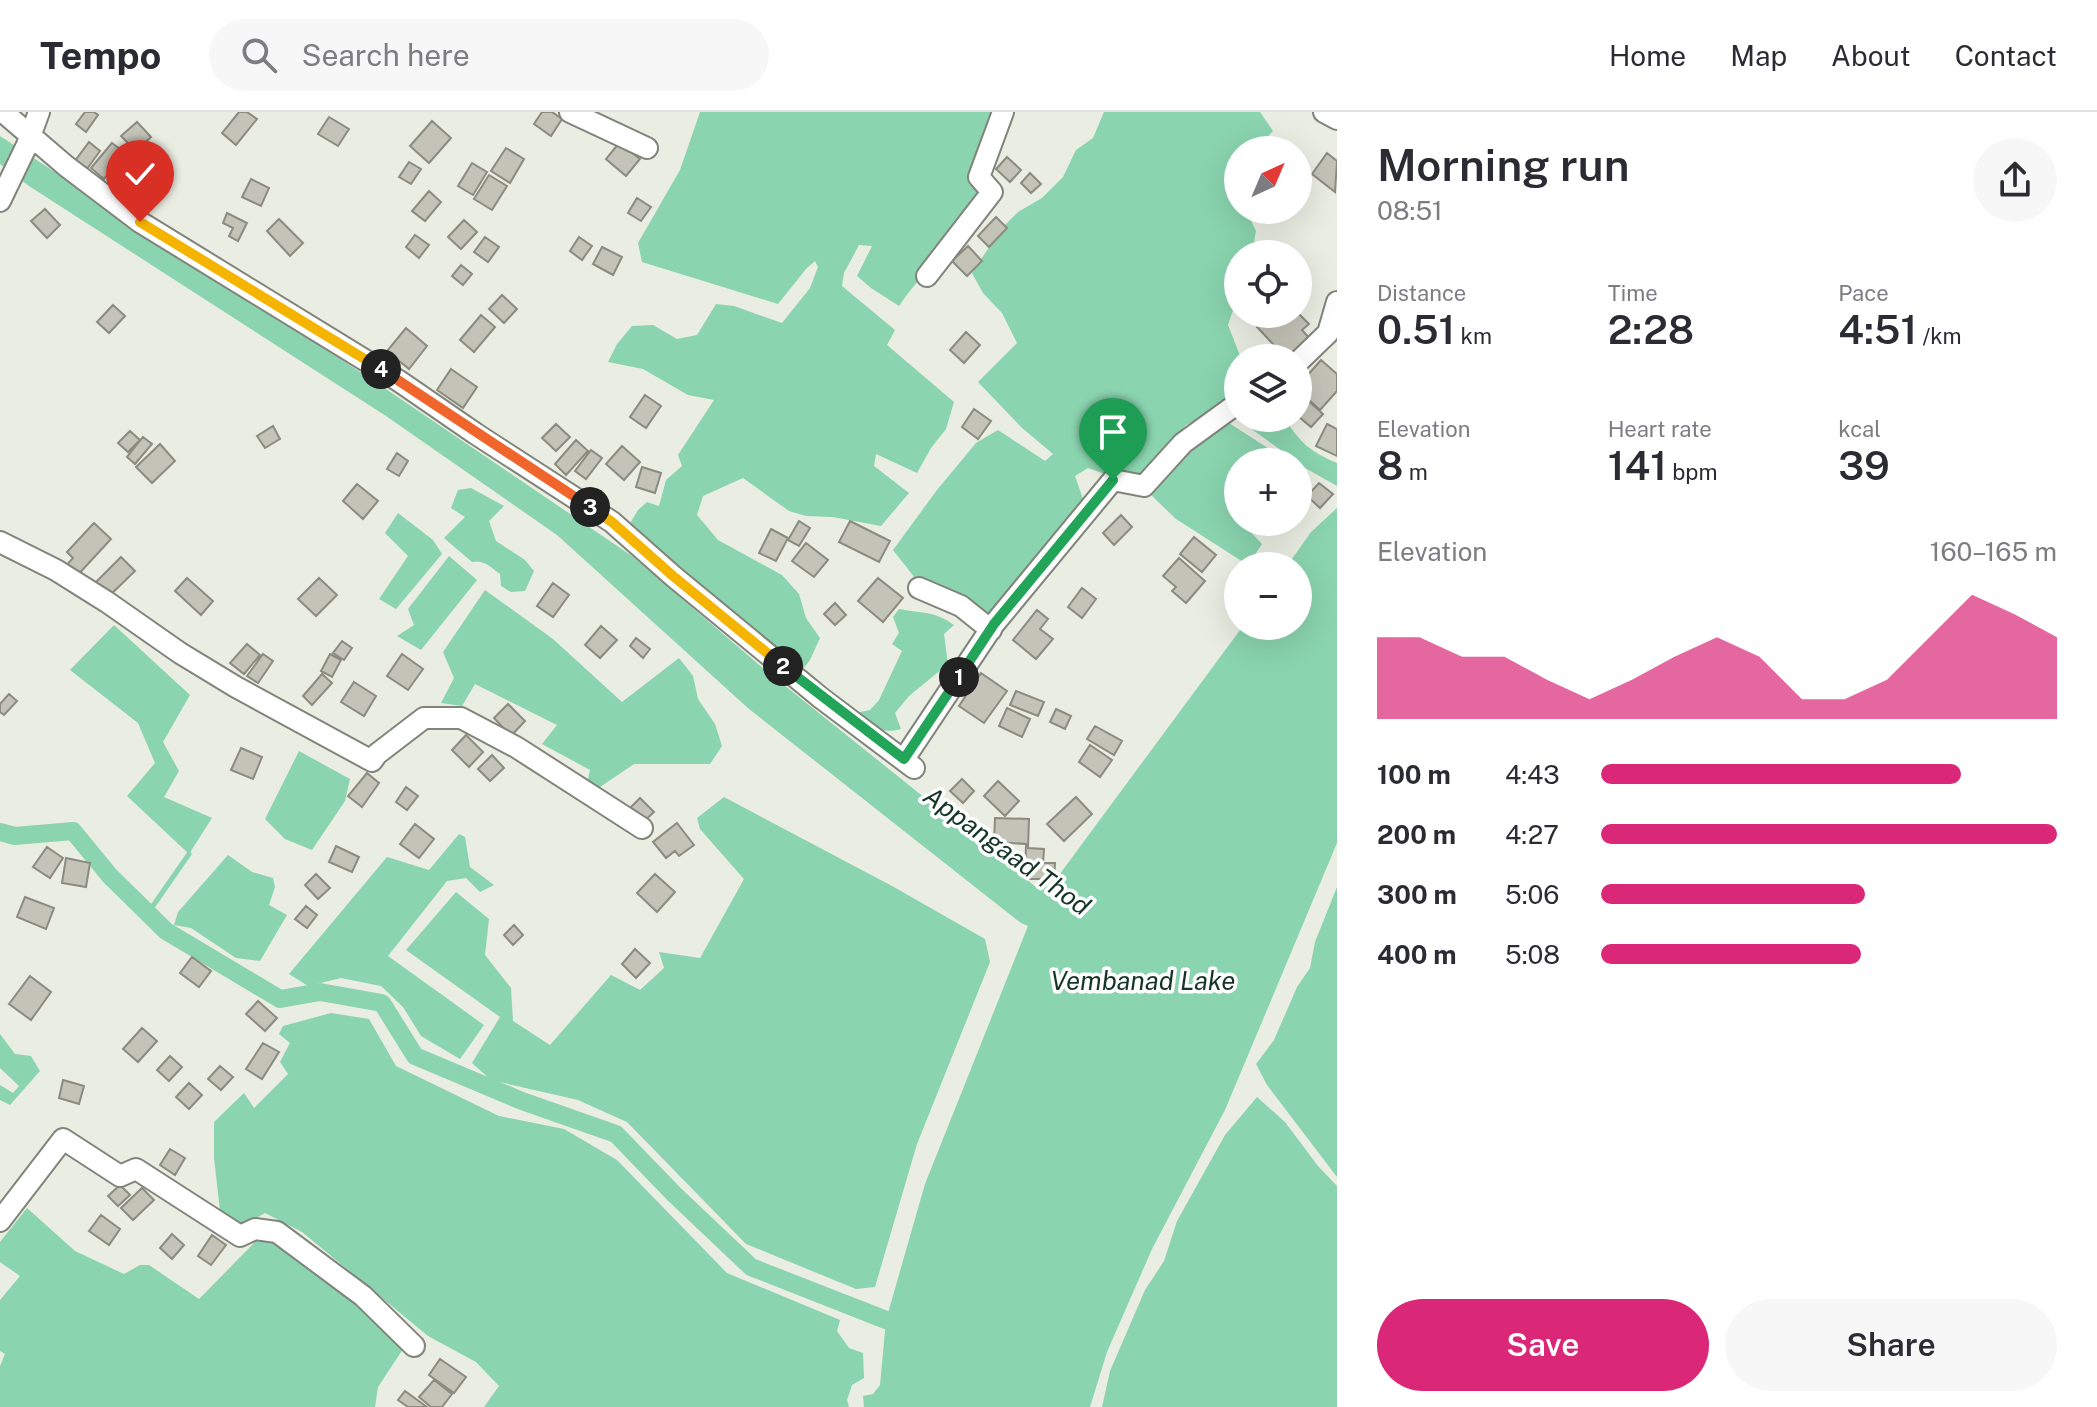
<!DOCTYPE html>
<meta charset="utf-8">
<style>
:root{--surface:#fff;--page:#f7f7f7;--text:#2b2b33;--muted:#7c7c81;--line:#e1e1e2;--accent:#db2777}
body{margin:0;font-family:"Public Sans",sans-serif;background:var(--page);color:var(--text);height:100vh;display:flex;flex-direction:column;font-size:30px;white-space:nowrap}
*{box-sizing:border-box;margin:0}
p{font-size:26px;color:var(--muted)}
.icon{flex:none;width:44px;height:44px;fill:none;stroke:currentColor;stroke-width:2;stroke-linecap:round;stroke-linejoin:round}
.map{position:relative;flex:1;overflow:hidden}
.details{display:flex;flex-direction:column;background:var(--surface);width:760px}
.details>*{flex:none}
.needle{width:52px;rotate:44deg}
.tools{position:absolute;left:1224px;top:24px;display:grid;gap:16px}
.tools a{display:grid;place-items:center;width:88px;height:88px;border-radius:50%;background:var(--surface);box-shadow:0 8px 32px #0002;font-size:40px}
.pin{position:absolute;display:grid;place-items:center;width:68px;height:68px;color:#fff;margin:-82px -34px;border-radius:50% 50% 50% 0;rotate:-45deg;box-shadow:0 0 8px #0007}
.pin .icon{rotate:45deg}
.km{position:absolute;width:40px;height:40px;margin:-20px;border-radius:50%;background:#222;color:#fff;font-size:22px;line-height:40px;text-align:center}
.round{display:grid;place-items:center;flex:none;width:84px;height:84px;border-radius:42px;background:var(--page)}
.headline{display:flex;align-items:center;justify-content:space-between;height:136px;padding:0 40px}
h1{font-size:44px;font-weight:600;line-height:60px}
.figures{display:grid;grid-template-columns:repeat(3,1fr);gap:12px;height:136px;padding:8px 40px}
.figures div{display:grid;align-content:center}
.figures b{font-size:40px;font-weight:600}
.figures small{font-size:22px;font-weight:400}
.figures p{font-size:22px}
.chart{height:224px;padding:16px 40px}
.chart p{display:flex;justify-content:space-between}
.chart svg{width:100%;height:144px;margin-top:8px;fill:var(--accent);opacity:.7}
.action{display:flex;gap:16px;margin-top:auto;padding:16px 40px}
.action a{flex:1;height:92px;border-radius:48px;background:var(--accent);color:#fff;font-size:32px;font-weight:600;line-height:92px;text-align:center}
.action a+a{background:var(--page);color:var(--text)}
ul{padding:0 40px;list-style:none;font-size:26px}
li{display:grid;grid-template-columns:128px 96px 1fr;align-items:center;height:60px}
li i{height:20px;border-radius:10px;background:var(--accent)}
header{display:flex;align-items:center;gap:48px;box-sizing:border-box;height:112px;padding:0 40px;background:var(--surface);border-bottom:2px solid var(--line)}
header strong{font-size:38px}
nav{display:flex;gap:44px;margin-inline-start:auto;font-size:28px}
.search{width:560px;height:72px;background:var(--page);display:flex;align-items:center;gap:20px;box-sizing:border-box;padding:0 28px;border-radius:44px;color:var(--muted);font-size:30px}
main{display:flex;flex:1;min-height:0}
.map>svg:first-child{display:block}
</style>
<header>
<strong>Tempo</strong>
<div class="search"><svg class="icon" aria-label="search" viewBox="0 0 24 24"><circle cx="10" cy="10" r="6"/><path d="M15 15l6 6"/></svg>Search here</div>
<nav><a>Home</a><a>Map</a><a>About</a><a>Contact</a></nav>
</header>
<main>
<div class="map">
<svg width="1337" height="1295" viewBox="0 0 1337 1295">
<rect width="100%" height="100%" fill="#eaede2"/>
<path fill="#8ad4af" d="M700,0H998C993,25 992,55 983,79C972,113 921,161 899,194L871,176L857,164L872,134L859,133L844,161L842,174L895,218L887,233L954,290L946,317L931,336L917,361L876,342L874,354L909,381L881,414L833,405L806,404L789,399L743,366L703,384L697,403L718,428L782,463L799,482L806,506L820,526L810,548L803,557L626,418L638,398L647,390L659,394L666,368L682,354L678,343L714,288L688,283L643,257L608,250L617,232L632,214L653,213L677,227L697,223L716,192L734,194L782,211L810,176L818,155L815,149L806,157L778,192L642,150L638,131L680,58Z
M1104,0H1260L1273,19L1256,38H1238V98H1246L1256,119L1252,142H1238V183L1228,213L1241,246H1238V279L1208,303L1186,313L1141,363L1102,361L1088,356L1075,364L1084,390L988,502L947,477L915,466L893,438L937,378L976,331L998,318L1045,349L1053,342L1021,315L978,270L1017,231L1002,201L983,181L972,161L1001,117L1018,100L1042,86L1063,65L1076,38L1093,26Z
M0,24L383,275L632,444L764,557L1036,775L1051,774L1243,514H1298V454H1287L1311,420L1337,396V731L1225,998L1152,1137L1107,1240L1090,1295H864L863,1284L873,1282L880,1273L886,1208L925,1072L1028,814L1021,811L749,597L557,423L386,304L29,74L0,52Z
M1238,302V306H1284C1301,331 1309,339 1337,351V374L1307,357L1235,305Z
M1229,311L1283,346L1278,350H1238V410H1247L1248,417L1262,432L1248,453L1176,407L1150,382L1169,358L1205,323Z
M471,376L504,394L489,409L496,429L525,448L534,459L525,479L511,480L501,474L500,462C492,456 483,447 472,450L444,426L465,405L451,396L458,378Z
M398,401L433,428L442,442L396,497L379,487L408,444L385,421Z
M449,444L477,468L421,538L397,524L414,513L408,497Z
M485,478L553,527L622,590L679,546L693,564L698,587L715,612L722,634L710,652H634L594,679L587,672L590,658L542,632L557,613L475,572L462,594L441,591L454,566L443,540Z
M899,497C922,502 934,498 954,513L944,522L948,552L909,584L895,601L901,617C881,623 870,613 856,601L870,598L879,588L902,539L892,532L899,521L893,505Z
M114,513L190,583L163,630L179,659L164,685L212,706L189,742L127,684L155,651L138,611L70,558Z
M299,639L350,667L345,689L312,738L285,727L265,707Z
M724,685L892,774L985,827L990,850L917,1032L875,1175L856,1177L746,1132L627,1010L578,988L491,968L472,951L500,905L406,838L456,780L489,807L485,843L511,876L513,909L550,933L611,863L640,878L664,856L659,840L700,846L744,767L700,717L697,706Z
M459,722L465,725L470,755L494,773L480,780L466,766L447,769L388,844L484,913L460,947L421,924L403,895L381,874L341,866L308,874L289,862L387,745L429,758Z
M228,743L252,760L273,766L275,775L269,793L287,803L260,849L236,846L191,816L174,813L178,800Z
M1337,775V1065L1267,973L1256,952L1274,928L1297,875L1310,856L1315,830Z
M331,901L369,907L396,954L499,1004L564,1017L617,1048L727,1161L840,1208L837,1219L849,1236L863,1241L864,1266L852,1273L847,1288L849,1295H484L499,1274L476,1250L428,1224L302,1120L265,1101L242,1114L220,1099L214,1046V1010L244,981L254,996L288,962L280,950L290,931L279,922L283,914Z
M0,922L15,942L31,944L40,959L10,993L0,988V973L13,981L19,974L0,956Z
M1257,985L1285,1010L1318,1054L1337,1074V1295H1102L1110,1259L1145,1178L1164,1149L1177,1109L1225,1023Z
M27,1096L75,1139L124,1162L140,1153H149L199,1187L262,1123L299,1145L360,1189L405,1234L378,1275L375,1295H0V1254L5,1242L0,1239V1188L20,1164L0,1150V1130Z"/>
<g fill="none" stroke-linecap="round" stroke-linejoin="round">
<path stroke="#8ad4af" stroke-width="5" d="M148,801L189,742"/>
<path stroke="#8ad4af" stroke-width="18" d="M0,720L15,724L73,719L110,764L166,819L280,887L320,880L382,891L415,944L522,989L616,1022L674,1082L751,1155L886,1208"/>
</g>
<path fill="#c4c3b8" stroke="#8c8b80" stroke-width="2" d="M85,0H94L98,3L86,20L76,12Z
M239,0H247L257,7L236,33L222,21Z
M542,0H552L562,7L551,24L534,12Z
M329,5L349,17L338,34L318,22Z
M432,9L451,26L429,51L410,34Z
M137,10L151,25L136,39L121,24Z
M89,30L100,39L84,61L72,53Z
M112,31L125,41L104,67L91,56Z
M619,31L640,47L626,64L606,47Z
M506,36L524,47L510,71L491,59Z
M1327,41L1337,49L1335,80L1312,62Z
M1007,45L1021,58L1010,70L996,57Z
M124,46L137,54L123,75L110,67Z
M409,50L421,57L411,72L399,65Z
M472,51L487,60L473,83L458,74Z
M1030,61L1041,72L1031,81L1021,71Z
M489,63L507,74L492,98L474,87Z
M251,67L269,76L261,94L242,85Z
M429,79L441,90L425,109L412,99Z
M637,86L651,95L641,109L628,101Z
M45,97L60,113L47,126L31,109Z
M227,101L247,111L238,129L229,124L233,116L223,111Z
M996,105L1007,116L989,135L978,124Z
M279,107L303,131L290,144L267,119Z
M464,108L477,120L461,137L448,125Z
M415,123L429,133L419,146L406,135Z
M485,125L499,135L488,150L474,140Z
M579,125L592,134L582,148L570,139Z
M968,134L982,149L967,164L952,149Z
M602,135L622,145L613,163L593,152Z
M461,153L472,162L463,173L452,164Z
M502,183L517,197L504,211L489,197Z
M113,193L125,204L109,221L97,210Z
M1298,201L1309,212L1302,218L1312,229L1294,246H1286L1257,215L1266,206L1262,202Z
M481,203L495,215L474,240L460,228Z
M406,216L427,234L409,257L387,239Z
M966,220L980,233L964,251L950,238Z
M1321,248L1337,262V279L1320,298L1298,278V274Z
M451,257L477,275L463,296L437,278Z
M1301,282L1323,302L1311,315L1298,304V285Z
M645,283L661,294L646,316L630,305Z
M974,297L991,309L978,327L962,315Z
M556,312L570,325L556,339L542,326Z
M1327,312L1337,317V344L1316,334Z
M273,314L280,327L265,336L257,324Z
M130,319L140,328L128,340L118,331Z
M143,325L152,332L135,352L127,345Z
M576,328L588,339L566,363L555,352Z
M160,332L175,349L152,371L136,355Z
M622,334L640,350L624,368L606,352Z
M591,338L602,346L586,367L575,359Z
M397,341L408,349L399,364L387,357Z
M642,355L661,361L655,381L636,375Z
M1319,371L1333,382L1320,396L1307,384Z
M357,372L378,389L363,407L343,389Z
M1121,403L1132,415L1114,433L1103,421Z
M799,409L810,416L799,434L788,428Z
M850,409L890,429L879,450L839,430Z
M94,411L111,427L74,467L63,457L73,446L67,440Z
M771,417L788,426L776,449L759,441Z
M1194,425L1216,443L1202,460L1180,442Z
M806,431L828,448L814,465L792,449Z
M121,445L135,459L105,488L92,474Z
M1179,446L1205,469L1186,491L1172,479L1176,475L1163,464Z
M187,466L213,489L201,503L175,479Z
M319,466L337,483L316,504L298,487Z
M878,466L903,486L883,510L858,489Z
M553,471L569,483L553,505L537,494Z
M1082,476L1096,487L1082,506L1068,495Z
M835,491L846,503L835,513L824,502Z
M1037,498L1048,507L1040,517L1053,527L1036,547L1013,528Z
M601,514L617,528L600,546L585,533Z
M636,526L650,537L643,546L630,534Z
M342,529L352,536L344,548L333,541Z
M247,532L260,543L244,562L230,551Z
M263,542L273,549L258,571L247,564Z
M330,542L341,548L332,565L321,559Z
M402,542L423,557L408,578L387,564Z
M981,561L1007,579L984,611L959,594Z
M322,562L332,571L312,593L303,584Z
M354,570L376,584L364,604L341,590Z
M1016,579L1044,590L1038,604L1010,593Z
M9,582L17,589L4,603L0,600V592Z
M508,592L525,609L511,624L494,606Z
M1007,596L1030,607L1022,625L999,614Z
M1056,597L1071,604L1065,617L1050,610Z
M1095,614L1122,629L1114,643L1087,627Z
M466,623L483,640L469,655L452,638Z
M1090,633L1112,648L1100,665L1079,650Z
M241,636L262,645L253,667L231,658Z
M492,643L504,656L490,669L478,657Z
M367,661L379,671L362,695L348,684Z
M962,667L974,679L963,691L950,679Z
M998,669L1019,689L1005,704L984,684Z
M406,675L418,684L407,698L396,690Z
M1076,685L1092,702L1064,729L1047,712Z
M640,686L654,700L640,713L627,699Z
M995,706L1029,707L1028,736L1044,737L1043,751H1055L1054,767H1025L1026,732L994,730Z
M677,711L694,733L679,744L675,739L666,746L653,730Z
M415,712L434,727L419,746L400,732Z
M336,734L359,745L352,760L329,750Z
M47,735L63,746L50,766L33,755Z
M66,746L90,751L86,775L62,771Z
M316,762L330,776L318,787L305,773Z
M655,762L675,780L657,800L637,781Z
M25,785L54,796L46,817L17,805Z
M306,794L317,803L307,816L295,807Z
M514,813L523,823L513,833L504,823Z
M635,837L650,851L636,866L622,852Z
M192,845L211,859L199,875L180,861Z
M30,864L51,880L31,908L9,892Z
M258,889L277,906L265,919L246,902Z
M142,916L157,929L138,950L123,937Z
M263,931L279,940L262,967L246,957Z
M170,944L182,955L169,969L157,958Z
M220,954L233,965L221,978L208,967Z
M63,968L84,974L79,992L59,986Z
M189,971L202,983L189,997L176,985Z
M170,1037L185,1046L175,1063L160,1053Z
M120,1073L130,1083L118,1094L108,1084Z
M142,1076L154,1088L133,1108L121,1096Z
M101,1103L120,1117L109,1133L89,1119Z
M172,1122L184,1133L172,1147L160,1136Z
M212,1123L226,1133L211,1153L198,1144Z
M440,1247L466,1265L454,1281L429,1263Z
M434,1268L452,1282L442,1295H431L419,1285Z
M405,1279L427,1295H408L398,1288Z"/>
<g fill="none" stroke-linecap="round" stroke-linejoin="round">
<defs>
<path id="street" d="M3,0L66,54L140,110L399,269L476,322L612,410L673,464L821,586L914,656
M570,0L647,36
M1324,0L1337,7
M0,89L27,33L39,0
M927,164L992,80L979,65L1003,0
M1298,250L1328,221L1337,190
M0,430L56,458L107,490L180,541L236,575L372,649L377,642L424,606H461L516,635L642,716
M919,476L961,494L991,518
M904,647L994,512L1113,368L1144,374L1183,331L1238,291
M0,1109L63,1027L120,1064L136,1057L240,1124L255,1117L277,1120L363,1184L414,1234"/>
</defs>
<use href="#street" stroke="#81847a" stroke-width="24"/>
<use href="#street" stroke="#fff" stroke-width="20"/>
</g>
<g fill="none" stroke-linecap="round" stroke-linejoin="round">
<defs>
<path id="split-1" d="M959,565L994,512L1113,368"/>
<path id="split-2" d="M783,554L904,647L959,565"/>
<path id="split-3" d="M590,395L612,410L673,464L783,554"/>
<path id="split-4" d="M381,257L590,395"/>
<path id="split-5" d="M140,110L381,257"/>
</defs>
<use href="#split-1" stroke="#fff" stroke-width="16"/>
<use href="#split-2" stroke="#fff" stroke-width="16"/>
<use href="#split-3" stroke="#fff" stroke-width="16"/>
<use href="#split-4" stroke="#fff" stroke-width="16"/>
<use href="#split-5" stroke="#fff" stroke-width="16"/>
<use href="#split-1" stroke="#22a559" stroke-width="10"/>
<use href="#split-2" stroke="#22a559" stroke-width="10"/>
<use href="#split-3" stroke="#f5b400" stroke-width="10"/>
<use href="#split-4" stroke="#f0652b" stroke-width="10"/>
<use href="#split-5" stroke="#f5b400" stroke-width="10"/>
</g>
<g text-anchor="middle" stroke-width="7" stroke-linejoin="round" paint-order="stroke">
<g font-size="26" font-style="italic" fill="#153627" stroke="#fff">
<text transform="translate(1007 739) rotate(36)" y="9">Appangaad Thod</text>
<text x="1143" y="878">Vembanad Lake</text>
</g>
</g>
</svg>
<div class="tools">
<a><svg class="needle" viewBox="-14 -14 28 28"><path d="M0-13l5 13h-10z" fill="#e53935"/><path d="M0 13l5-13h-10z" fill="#7c7c81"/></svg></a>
<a><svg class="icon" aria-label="locate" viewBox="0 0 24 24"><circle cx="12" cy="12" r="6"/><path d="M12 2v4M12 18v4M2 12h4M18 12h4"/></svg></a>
<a><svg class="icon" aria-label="layers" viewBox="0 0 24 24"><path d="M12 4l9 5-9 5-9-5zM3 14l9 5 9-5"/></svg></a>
<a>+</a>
<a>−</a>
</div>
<div class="pin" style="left:1113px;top:368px;background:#1e9e55"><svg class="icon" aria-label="arrive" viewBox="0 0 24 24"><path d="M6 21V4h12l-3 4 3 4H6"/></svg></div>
<div class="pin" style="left:140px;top:110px;background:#d93025"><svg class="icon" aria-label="check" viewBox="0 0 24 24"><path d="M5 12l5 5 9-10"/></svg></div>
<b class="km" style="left:959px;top:565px">1</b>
<b class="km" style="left:783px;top:554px">2</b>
<b class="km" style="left:590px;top:395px">3</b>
<b class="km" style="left:381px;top:257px">4</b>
</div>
<section class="details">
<div class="headline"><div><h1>Morning run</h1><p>08:51</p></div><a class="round"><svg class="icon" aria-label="share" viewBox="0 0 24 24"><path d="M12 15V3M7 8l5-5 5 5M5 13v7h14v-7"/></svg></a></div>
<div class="figures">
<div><p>Distance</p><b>0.51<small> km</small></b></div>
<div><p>Time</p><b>2:28</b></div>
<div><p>Pace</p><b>4:51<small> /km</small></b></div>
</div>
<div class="figures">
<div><p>Elevation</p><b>8<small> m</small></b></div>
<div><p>Heart rate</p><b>141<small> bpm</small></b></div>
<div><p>kcal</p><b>39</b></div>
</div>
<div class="chart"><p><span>Elevation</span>160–165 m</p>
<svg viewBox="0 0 160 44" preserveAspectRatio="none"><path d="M0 44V19L10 19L20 25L30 25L40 32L50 38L60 32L70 25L80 19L90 25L100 38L110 38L120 32L130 19L140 6L150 12L160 19V44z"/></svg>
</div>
<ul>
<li><b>100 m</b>4:43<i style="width:79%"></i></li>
<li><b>200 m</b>4:27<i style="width:100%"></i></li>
<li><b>300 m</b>5:06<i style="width:58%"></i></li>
<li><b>400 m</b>5:08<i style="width:57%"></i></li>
</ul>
<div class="action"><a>Save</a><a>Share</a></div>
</section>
</main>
